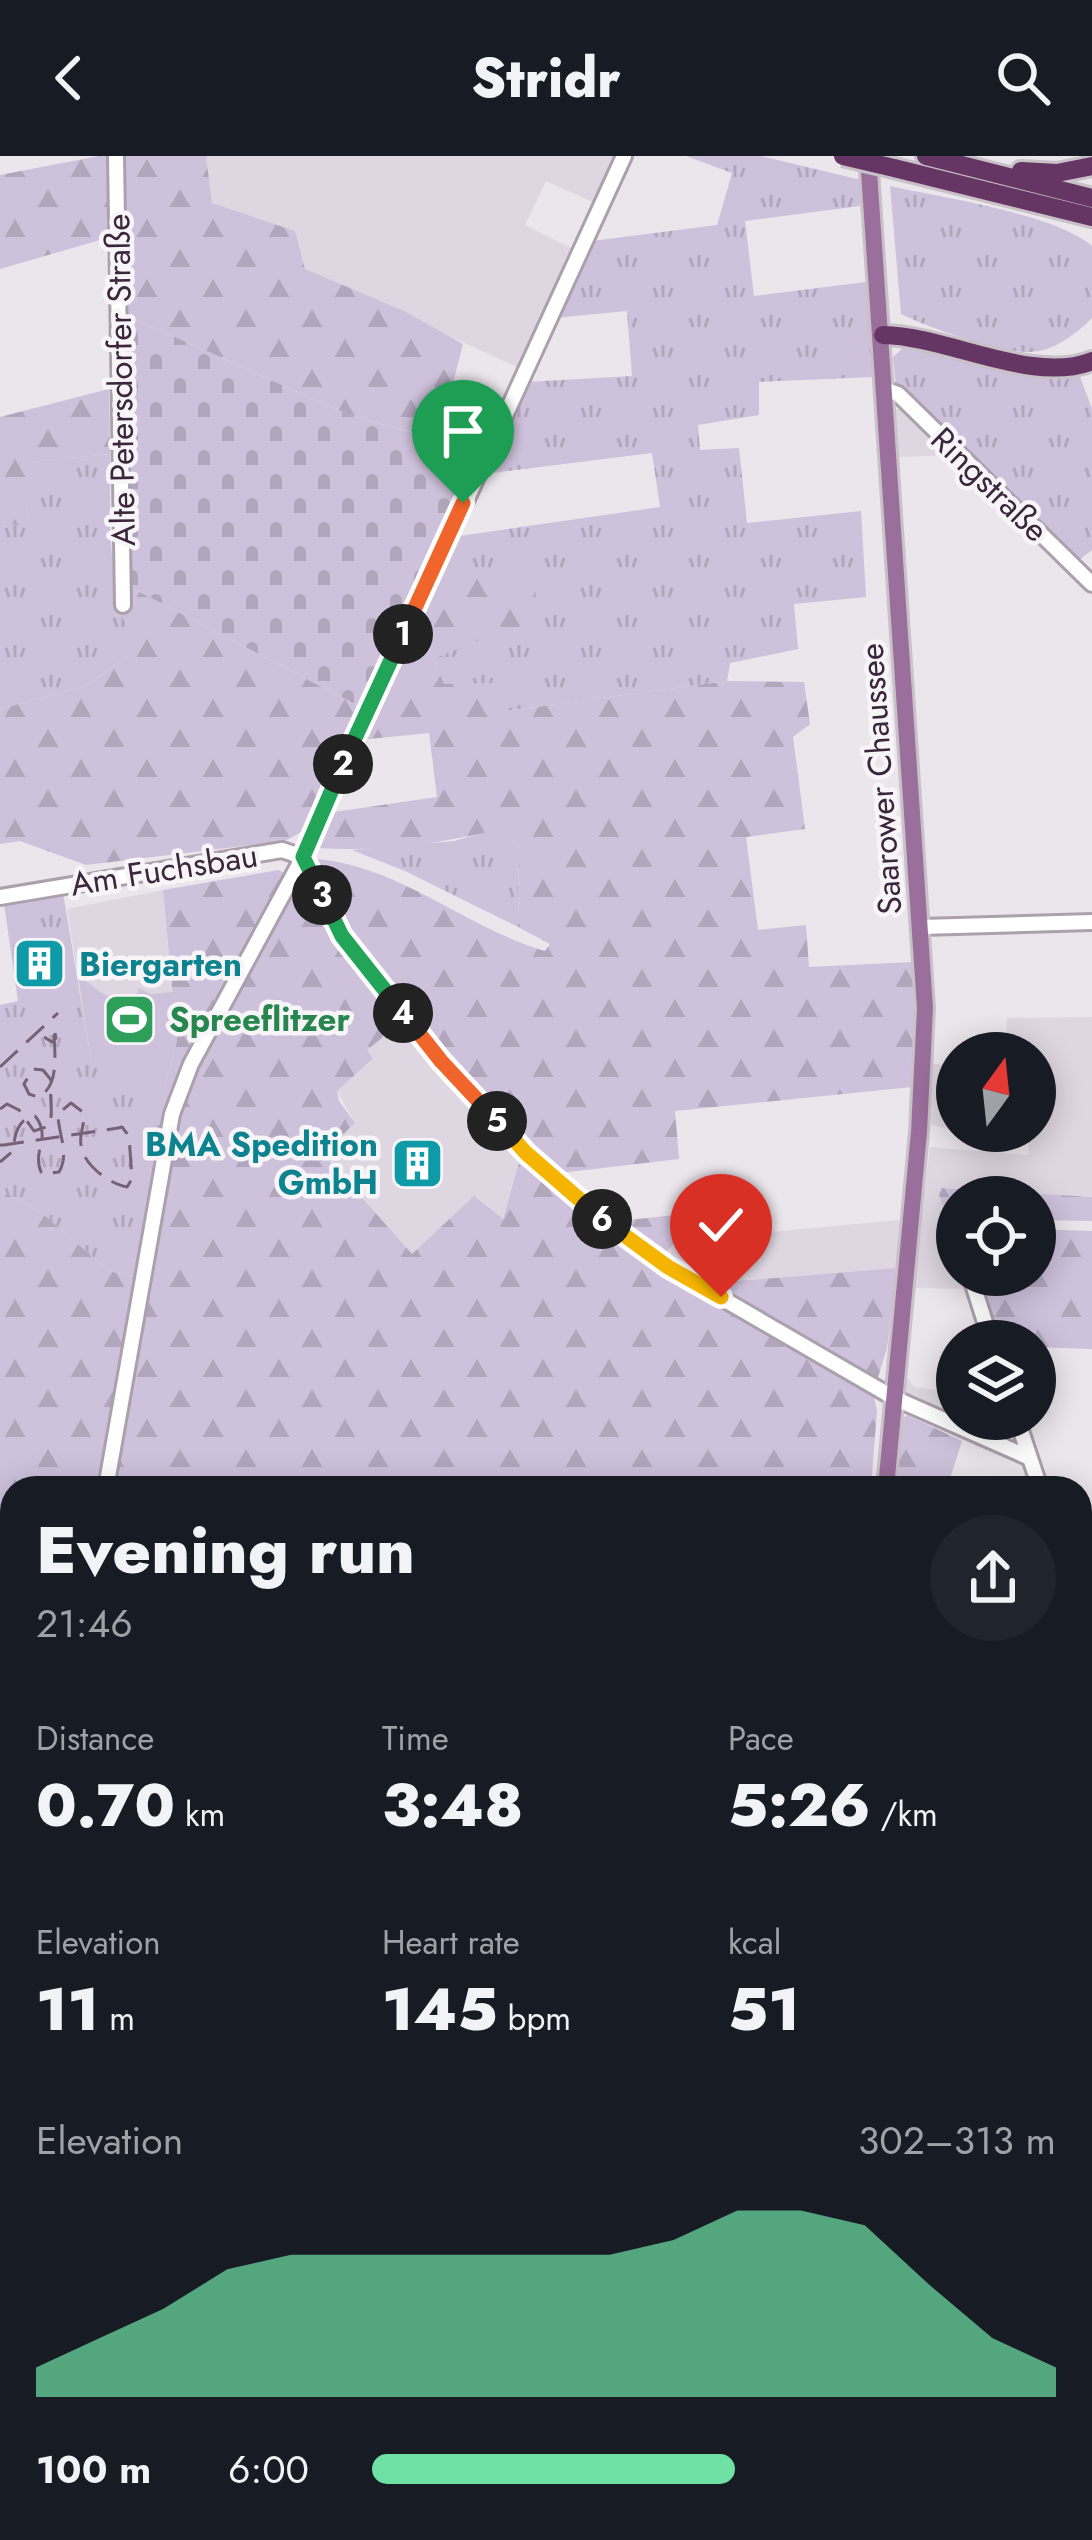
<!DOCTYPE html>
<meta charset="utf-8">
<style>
:root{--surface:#171b24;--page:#20242c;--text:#f1f3f6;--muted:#9ea1a6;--accent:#6fe1a4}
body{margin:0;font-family:Jost,sans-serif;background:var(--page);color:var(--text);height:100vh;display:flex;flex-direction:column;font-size:45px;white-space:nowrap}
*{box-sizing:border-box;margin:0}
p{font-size:39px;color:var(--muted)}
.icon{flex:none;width:66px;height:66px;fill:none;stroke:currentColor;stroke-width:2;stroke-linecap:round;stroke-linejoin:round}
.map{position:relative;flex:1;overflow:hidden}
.side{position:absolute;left:0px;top:1320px;width:1092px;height:1065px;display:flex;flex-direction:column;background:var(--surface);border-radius:36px 36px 0 0;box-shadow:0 6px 30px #0003}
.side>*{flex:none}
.needle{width:78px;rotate:15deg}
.buttons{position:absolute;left:936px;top:876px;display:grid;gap:24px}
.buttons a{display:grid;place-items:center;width:120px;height:120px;border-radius:50%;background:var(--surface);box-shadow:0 6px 30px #0003;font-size:60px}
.pin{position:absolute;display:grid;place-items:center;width:102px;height:102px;color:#fff;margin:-123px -51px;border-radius:50% 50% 50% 0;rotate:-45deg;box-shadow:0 0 12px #0007}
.pin .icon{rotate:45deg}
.km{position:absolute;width:60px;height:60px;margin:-30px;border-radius:50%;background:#222;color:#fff;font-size:33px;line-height:60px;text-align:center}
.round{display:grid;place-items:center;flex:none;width:126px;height:126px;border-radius:63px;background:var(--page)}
.summary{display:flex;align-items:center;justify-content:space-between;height:204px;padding:0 36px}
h1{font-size:66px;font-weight:800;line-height:90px}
.metrics{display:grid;grid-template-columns:repeat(3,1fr);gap:18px;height:204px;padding:12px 36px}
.metrics div{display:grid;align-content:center}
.metrics b{font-size:60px;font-weight:800}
.metrics small{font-size:33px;font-weight:400}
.metrics p{font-size:33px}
.chart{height:336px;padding:24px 36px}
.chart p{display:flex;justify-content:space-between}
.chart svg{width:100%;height:216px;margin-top:12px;fill:var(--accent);opacity:.7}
ul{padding:0 36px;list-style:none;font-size:39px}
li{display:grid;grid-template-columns:192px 144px 1fr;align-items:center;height:90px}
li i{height:30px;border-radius:15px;background:var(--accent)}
header{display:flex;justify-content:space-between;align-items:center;height:156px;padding:0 36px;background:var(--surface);font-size:54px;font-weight:800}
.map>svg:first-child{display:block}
</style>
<header><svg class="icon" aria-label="back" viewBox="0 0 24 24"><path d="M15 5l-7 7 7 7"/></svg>Stridr<svg class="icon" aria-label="search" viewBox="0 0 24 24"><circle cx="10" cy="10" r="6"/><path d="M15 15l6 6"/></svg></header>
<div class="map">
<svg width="1092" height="2384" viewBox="0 0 1092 2384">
<defs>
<pattern id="grass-tufts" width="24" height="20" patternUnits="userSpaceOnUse" patternTransform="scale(3)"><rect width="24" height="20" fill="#cec1db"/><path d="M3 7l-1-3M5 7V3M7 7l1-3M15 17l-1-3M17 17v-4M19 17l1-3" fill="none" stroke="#b2a6bd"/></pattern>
<pattern id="forest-firs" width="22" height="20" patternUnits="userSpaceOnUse" patternTransform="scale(3)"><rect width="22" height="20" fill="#cec1db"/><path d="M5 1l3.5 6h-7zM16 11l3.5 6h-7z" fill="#b2a6bd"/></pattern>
<pattern id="cemetery-stones" width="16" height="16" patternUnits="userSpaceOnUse" patternTransform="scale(3)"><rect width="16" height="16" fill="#cec1db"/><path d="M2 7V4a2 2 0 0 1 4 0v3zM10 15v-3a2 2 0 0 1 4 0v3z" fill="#b2a6bd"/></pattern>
</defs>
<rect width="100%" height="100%" fill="#ebe5ec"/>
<path fill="#ded6e0" d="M206,0H616L593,46L546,25L525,69L571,92L517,211L304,113L294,75L212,47Z
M902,251L951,299L898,301L896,254Z
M163,734L177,884L92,910L67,753Z
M1092,861V1041L943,1032L939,1039L957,1094V1119H965L969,1133L913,1132L930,991L1028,999L1029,980L961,975H1035V897H1006L1007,862Z
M398,868L522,1000L502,1064L474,1040L412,1099L323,998L355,967L337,935L373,904L366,894Z
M933,908L957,909V975L931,969Z
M899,1064L897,1112L711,1127L664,1099L675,1085Z
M905,1219L914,1231L957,1237V1263H1007L1012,1279L986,1277L903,1238Z
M1080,1471L1092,1504V1518L1083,1522L1092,1546V1745L1080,1749Z"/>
<path fill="url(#grass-tufts)" d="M686,0H761L861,24L860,50L745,65L754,140L866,126L873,221L759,226V259L698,269L700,294L739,292L747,367L861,355L866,441L794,448L798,493L730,507L727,525L507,555L443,528L433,502L477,485L435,418L453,381L660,351L652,297L483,318L526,226L632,220L627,155L555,162L592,85L717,69L732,17Z
M890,30C942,42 1054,57 1092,90V162C1076,178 1052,197 1027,196C992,194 932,173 901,158Z
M924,190L1051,220L1079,218L1092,253V394L1075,407L896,231L893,201L904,191Z
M110,298V373L116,453L128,469V500L86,530L0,553V366L26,369L28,306Z
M500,672L519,692L518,771L405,715L352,694L454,685Z
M63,737L92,910L171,944L164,962L137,1122L109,1115L42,1057L0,1034V849L18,845L4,748Z
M622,2373H1079L1077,2384H623Z"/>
<path fill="url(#forest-firs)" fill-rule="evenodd" d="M99,0H110L107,82L0,113V19Z
M124,0H206L212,47L295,75L305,113L404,155L463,188L452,231L429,281L349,259L126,159Z
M109,233L110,298L29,306L26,370L0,366V261Z
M435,418L535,425L537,470L477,485L433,503L444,528L494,527L507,555L727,525L804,526L810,568L793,581L805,673L746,681L758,774L806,769L809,811L913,806L916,856L912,931L675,955L679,1003L560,1017L602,1054L625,1051L628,1064L743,1052L747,1079L675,1085L665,1098L711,1127L897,1112L887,1192L873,1238L877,1254L871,1332H12V1515L0,1527V1034L42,1057L109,1115L137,1122L164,962L171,945L162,942L177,884L163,734L279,714L312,734L329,726L318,703C401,711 466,772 545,795L550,788L518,771L519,692L500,673C440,688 378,696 316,692L327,657L437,641L429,577L359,584ZM399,868L521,1000L503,1063L474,1040L412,1098L323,998L355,967L339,945L337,935L373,903L367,894Z
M126,429L359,550L303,675L285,685L86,709L20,685L0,688V553L86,530L128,500V470L116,453Z
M942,1032L1092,1041V1065L1035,1064V1041H957V1072L951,1075L939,1039Z
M1035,1073L1092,1075V1193L1035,1191V1185H998L976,1119H1035Z
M907,1259L962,1285L947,1332H893L899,1265Z
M0,1704L12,1713V2023L0,2018Z
M1092,1752V2384H1078L1080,1755Z"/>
<path fill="url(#cemetery-stones)" d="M126,159L349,259L478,295L359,550L126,429Z"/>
<path fill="#cec1db" d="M78,820C103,835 105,849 138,837V832L151,838L173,836L177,884L162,942L92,910Z"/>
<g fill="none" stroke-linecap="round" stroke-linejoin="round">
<defs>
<path id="minor" d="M116,0L123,449
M884,233L898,238L1092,428
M0,741L282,694L303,701L342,780L441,905L526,997L602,1064L668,1111L894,1242L1030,1302
M921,771L1092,766
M970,1119L991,1185
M1017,1263L1040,1332
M106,1332L172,958L191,908L303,701L624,0
M1080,1446L1092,1479
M0,1532L12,1520
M0,2024L12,2029"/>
<path id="major" d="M868,0L925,852L919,976L886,1332
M270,2384L288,2373"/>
<path id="highway" d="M926,0L1092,42
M894,12L1092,61
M1021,15L1057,17L1092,10
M883,179C947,180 1033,229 1092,205"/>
</defs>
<use href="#minor" stroke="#aca0ad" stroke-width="20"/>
<use href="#major" stroke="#c8c2c8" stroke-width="22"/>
<use href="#highway" stroke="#c8c2c8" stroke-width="24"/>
<use href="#minor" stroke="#fff" stroke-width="14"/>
<use href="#major" stroke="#9b6f9c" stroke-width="16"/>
<use href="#highway" stroke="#653664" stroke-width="18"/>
<path stroke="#766177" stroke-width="3" stroke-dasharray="24 12" stroke-linecap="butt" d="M0,911L58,857
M0,953L7,948L19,954L34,975L49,970C54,957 49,939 51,924L43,914L33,913L24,928L29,938L38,941C59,931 55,900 54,879L48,876L44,881L52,886L56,882L55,877
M0,989H4L118,972L122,971L129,980L132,1023L127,1031C110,1028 83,1009 81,989C79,979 85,967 84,957L71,947L58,958C58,978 70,997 59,1016L42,1018C30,996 53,981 35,960H30C15,969 15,979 13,995L0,1006"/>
<defs>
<path id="highway-bridge" d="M843,0L894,12"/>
</defs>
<use href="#highway-bridge" stroke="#c8c2c8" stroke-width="24" stroke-linecap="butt"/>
<use href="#highway-bridge" stroke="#653664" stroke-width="18"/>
</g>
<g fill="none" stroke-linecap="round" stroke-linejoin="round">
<defs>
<path id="split-1" d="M403,478L463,347"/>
<path id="split-2" d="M343,608L403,478"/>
<path id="split-3" d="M322,739L303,701L343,608"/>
<path id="split-4" d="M322,739L342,780L403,857"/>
<path id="split-5" d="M403,857L441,905L497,965"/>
<path id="split-6" d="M497,965L526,997L602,1063"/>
<path id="split-7" d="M602,1063L668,1111L721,1141"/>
</defs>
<use href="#split-1" stroke="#fff" stroke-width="24"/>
<use href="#split-2" stroke="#fff" stroke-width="24"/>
<use href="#split-3" stroke="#fff" stroke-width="24"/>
<use href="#split-4" stroke="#fff" stroke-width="24"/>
<use href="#split-5" stroke="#fff" stroke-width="24"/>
<use href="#split-6" stroke="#fff" stroke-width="24"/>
<use href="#split-7" stroke="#fff" stroke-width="24"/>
<use href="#split-1" stroke="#f0652b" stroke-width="15"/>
<use href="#split-2" stroke="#22a559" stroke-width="15"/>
<use href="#split-3" stroke="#22a559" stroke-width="15"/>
<use href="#split-4" stroke="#22a559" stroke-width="15"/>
<use href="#split-5" stroke="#f0652b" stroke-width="15"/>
<use href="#split-6" stroke="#f5b400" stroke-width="15"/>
<use href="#split-7" stroke="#f5b400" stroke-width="15"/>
</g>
<defs>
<symbol id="building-square" viewBox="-11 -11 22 22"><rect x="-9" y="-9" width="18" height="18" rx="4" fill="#0f9aa8" stroke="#f8f5f9"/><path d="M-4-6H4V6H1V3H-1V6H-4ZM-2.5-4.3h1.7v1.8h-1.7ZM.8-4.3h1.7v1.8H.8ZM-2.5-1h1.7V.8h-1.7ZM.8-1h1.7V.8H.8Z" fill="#fff"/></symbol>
<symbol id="stadium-square" viewBox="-11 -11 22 22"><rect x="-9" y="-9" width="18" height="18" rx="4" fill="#2e9e5b" stroke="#f8f5f9"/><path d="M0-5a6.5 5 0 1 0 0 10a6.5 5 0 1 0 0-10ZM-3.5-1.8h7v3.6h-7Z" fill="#fff"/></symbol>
</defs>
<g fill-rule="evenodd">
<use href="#building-square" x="10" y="778" width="59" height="59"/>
<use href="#stadium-square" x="100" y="834" width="59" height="59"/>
<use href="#building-square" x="388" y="978" width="59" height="59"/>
</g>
<g text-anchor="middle" stroke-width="9" stroke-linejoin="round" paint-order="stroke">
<g font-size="33" fill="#3b263c" stroke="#f8f5f9">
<text transform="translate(120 224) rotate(-91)" y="12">Alte Petersdorfer Straße</text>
<text transform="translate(990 328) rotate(44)" y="12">Ringstraße</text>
<text transform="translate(880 623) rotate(-94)" y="12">Saarower Chaussee</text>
<text transform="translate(164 713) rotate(-9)" y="12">Am Fuchsbau</text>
</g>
<g font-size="33" font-weight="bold" fill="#0d838f" stroke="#f8f5f9" text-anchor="start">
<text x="79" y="820">Biergarten</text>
<text x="378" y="1000" text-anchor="end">BMA Spedition<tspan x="378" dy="38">GmbH</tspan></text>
</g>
<g font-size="33" font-weight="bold" fill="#27864d" stroke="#f8f5f9" text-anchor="start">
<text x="169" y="875">Spreeflitzer</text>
</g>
</g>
</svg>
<div class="buttons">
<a><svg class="needle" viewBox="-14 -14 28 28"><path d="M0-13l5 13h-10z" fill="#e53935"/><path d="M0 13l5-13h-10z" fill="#9ea1a6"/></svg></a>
<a><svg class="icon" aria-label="locate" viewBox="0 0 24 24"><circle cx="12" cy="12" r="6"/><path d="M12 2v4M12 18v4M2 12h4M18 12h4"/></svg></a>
<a><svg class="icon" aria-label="layers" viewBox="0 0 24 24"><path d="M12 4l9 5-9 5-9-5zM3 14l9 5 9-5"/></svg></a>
</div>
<div class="pin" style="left:463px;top:347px;background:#1e9e55"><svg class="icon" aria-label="arrive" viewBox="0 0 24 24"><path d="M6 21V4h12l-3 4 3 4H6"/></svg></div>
<div class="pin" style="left:721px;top:1141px;background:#d93025"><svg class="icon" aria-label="check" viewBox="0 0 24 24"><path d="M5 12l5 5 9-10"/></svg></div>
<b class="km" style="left:403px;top:478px">1</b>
<b class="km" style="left:343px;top:608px">2</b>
<b class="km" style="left:322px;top:739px">3</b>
<b class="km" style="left:403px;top:857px">4</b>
<b class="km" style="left:497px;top:965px">5</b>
<b class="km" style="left:602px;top:1063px">6</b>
<section class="side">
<div class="summary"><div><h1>Evening run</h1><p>21:46</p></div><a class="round"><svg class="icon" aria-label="share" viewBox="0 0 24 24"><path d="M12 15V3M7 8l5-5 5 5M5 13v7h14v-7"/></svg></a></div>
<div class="metrics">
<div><p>Distance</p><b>0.70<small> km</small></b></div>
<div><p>Time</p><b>3:48</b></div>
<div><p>Pace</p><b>5:26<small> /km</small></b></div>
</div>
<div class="metrics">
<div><p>Elevation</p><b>11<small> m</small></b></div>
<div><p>Heart rate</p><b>145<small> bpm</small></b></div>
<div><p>kcal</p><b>51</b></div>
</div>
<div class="chart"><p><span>Elevation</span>302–313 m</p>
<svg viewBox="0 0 160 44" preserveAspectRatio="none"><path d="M0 44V38L10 32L20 26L30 18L40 15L50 15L60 15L70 15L80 15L90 15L100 12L110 6L120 6L130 9L140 21L150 32L160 38V44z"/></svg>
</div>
<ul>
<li><b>100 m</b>6:00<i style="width:53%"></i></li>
</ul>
</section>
</div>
